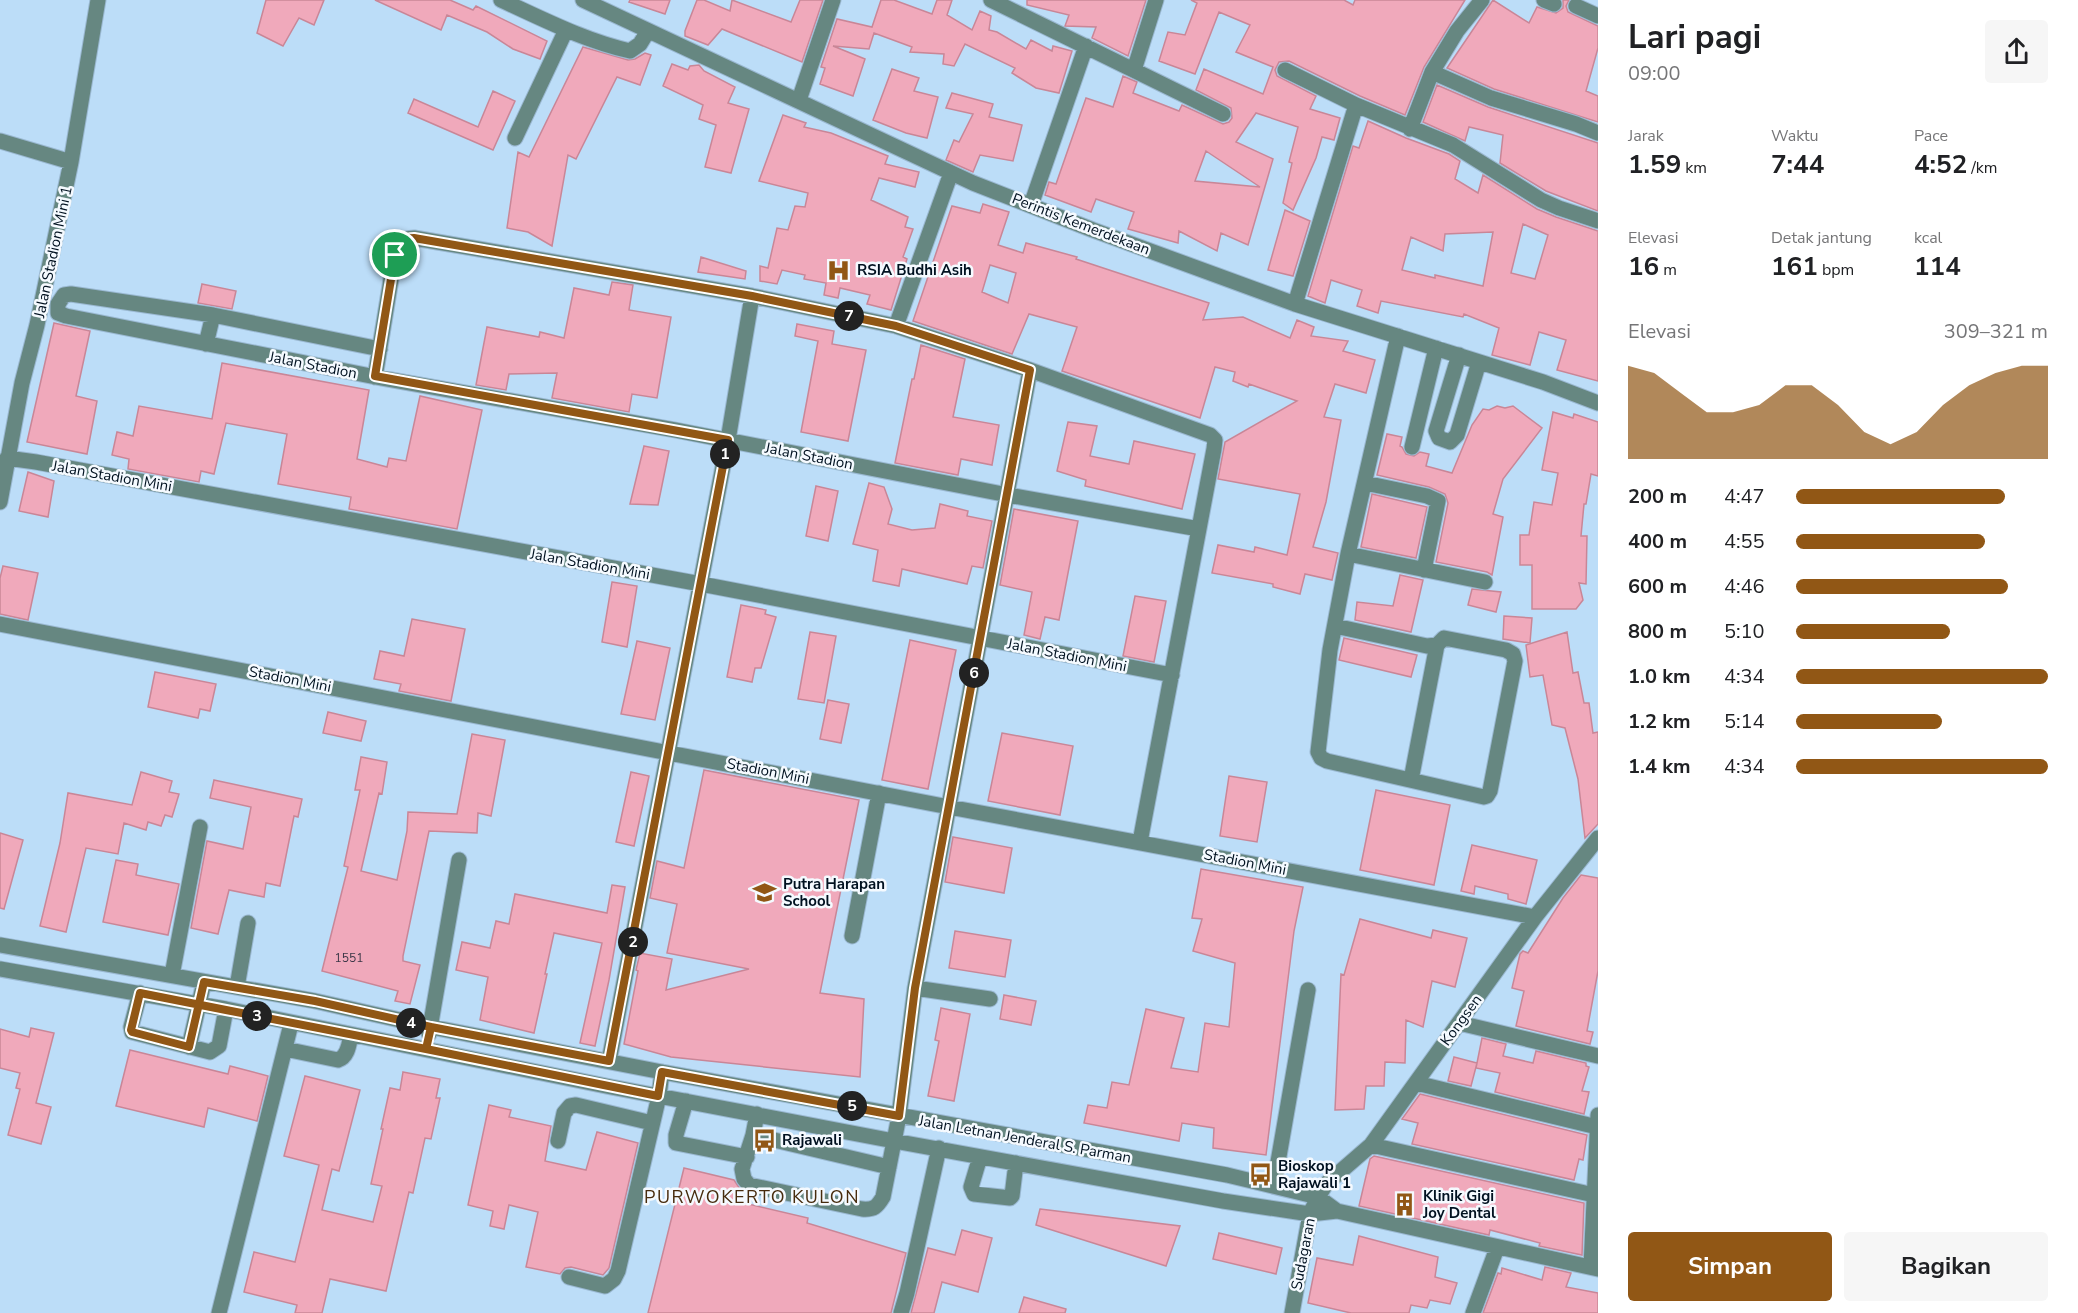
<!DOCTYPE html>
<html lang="id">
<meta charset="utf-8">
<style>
:root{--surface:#fff;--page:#f6f6f6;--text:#202124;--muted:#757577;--accent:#915715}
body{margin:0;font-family:"Nunito Sans",sans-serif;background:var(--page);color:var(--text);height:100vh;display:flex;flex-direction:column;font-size:22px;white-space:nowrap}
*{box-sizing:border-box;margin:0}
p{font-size:20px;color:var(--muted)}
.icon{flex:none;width:33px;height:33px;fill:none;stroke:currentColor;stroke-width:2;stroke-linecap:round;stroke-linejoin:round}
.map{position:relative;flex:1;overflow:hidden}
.sheet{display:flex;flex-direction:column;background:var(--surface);width:480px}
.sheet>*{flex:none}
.pin{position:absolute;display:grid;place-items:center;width:51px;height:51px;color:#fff;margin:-26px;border:3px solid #fff;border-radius:50%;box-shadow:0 2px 6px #0007}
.km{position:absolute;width:30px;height:30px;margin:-15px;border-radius:50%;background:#222;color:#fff;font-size:16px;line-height:30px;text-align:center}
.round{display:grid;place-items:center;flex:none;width:63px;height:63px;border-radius:6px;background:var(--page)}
.head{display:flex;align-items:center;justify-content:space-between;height:102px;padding:0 30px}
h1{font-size:33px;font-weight:700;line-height:45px}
.figures{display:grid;grid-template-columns:repeat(3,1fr);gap:9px;height:102px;padding:6px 30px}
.figures div{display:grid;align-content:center}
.figures b{font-size:26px;font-weight:700}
.figures small{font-size:16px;font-weight:400}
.figures p{font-size:16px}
.chart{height:168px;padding:12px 30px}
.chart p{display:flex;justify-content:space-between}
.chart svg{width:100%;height:108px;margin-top:6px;fill:var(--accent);opacity:.7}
.primary-button{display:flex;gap:12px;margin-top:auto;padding:12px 30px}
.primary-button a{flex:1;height:69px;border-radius:6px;background:var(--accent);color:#fff;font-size:24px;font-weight:700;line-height:69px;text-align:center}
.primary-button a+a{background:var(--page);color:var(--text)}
ul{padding:0 30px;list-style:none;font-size:20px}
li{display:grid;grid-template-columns:96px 72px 1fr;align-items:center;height:45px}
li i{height:15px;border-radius:8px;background:var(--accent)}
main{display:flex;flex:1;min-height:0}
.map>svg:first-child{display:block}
</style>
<main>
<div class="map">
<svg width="1598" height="1313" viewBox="0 0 1598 1313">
<rect width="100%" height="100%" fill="#bcddf8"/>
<path fill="#f0a9bb" stroke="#c98697" stroke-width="1.5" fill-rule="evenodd" d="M266,0H324L314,25L299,18L283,46L257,33Z
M375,0H450L473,10L476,6L547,41L540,59L513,49L487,32L447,15L441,30Z
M630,0H670L665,14L629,2Z
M697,0H704L730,11L732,0L791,22L800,0H823L802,62L722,29L708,45L685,36V31Z
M881,0H894L932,14L937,0H952L947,15L972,30L980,11L991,16L989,30L997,32L1026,49L1031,40L1052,51L1053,46L1072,51L1059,93L1036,88L1012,73L1015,68L965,44L954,66L943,64L944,54L910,52L912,47L874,33L869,49L833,46L865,59L853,96L820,84L825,68L821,67L837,19L872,27Z
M1027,0H1146L1128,56L1092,38L1096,27L1065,26L1069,15L1027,5Z
M1191,0H1344L1353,5L1355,0H1465L1424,67L1405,115L1360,96L1289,61L1279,62L1275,70L1277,76L1316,96L1310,109L1340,118L1334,140L1322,137L1316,158L1293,210L1283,203L1292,163L1289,162L1298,127L1256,113L1236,142L1273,159L1248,245L1221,233L1217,251L1179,231L1178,243L1128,229L1134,212L1096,199L1091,212L1045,195L1049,182L1056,184L1086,98L1113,107L1123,76L1137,82L1133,93L1179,111L1182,105L1223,124L1229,122L1232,118L1231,108L1196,90L1204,69L1263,94L1273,67L1236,52L1250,25L1219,12L1195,74L1159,61L1168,32L1185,35L1197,3ZM1206,151L1260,187L1195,181Z
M1493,0L1529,23L1537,7L1556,13L1563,8V0H1569L1566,6L1568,12L1598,26V48L1586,91L1598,96V122L1494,89L1447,68Z
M583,47L628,60L635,59L645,53L651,55L640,85L617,77L576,159L568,155L552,246L528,232L507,228L518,152L529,157Z
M672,64L688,70L690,66L699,65L704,71L735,87L728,103L749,109L731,173L705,167L716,125L699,119L703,105L663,86Z
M892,69L919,78L914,91L938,97L927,138L906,133L873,120Z
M1437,85L1488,107L1598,143V211L1546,191L1500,163L1503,135L1469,127L1465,141L1423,122Z
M493,91L515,101L493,150L408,113L414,99L478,127Z
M952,93L993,104L989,117L1022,125L1013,161L980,155L973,172L946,160L954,140L959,142L973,114L946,108Z
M783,115L806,123L804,127L831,133L888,156L885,164L919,172L915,187L879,178L871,200L908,217L905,227L913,229L903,257L907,259L891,310L867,304L870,295L840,288L838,298L824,295L826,283L804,279L805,275L782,270L777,284L760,281V266L768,268L777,228L788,230L795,206L805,207L808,193L759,181Z
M1368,121L1406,138L1449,154L1460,161L1455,179L1478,193L1483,175L1537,209L1556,217L1598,231V381L1557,370L1566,340L1539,332L1530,365L1492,355L1499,328L1464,314L1463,317L1381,301L1378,313L1357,306L1362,290L1331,280L1325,303L1308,296L1353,146L1359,148ZM1523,224L1548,235L1535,279L1511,273ZM1493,232L1483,286L1435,275V278L1402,270L1411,237L1443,251L1445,234Z
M983,204L1009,212L998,245L1023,253L1026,243L1077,257L1076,259L1209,303L1203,320L1243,317L1290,338L1297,320L1314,327L1311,336L1348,341L1343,351L1375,360L1366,393L1335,384L1324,417L1341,420L1326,502L1313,547L1338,553L1332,580L1305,574L1300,594L1273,587V584L1212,573L1218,545L1254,552L1255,547L1287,555L1300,494L1218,479L1225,442L1297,401L1249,384L1248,387L1233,381L1235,372L1215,367L1200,418L1062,371L1077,327L1029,314L1012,354L913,321L952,206L980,213ZM990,265L1016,273L1008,303L982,292Z
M1285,210L1310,221L1293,276L1268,270Z
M701,257L746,271L745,279L698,272Z
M612,282L633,285L629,310L671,317L657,398L632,394L629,412L552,398L557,373L509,374L506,390L476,385L487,327L539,337L540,332L564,338L574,288L609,295Z
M202,284L236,291L232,309L198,303Z
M54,323L90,331L76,396L97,401L87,454L27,442Z
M797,324L834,331L832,344L866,350L848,441L801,432L818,341L795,336Z
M921,345L965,359L953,417L999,425L992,465L961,459L958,475L895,463L912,379H914Z
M222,363L369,390L357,459L387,467L389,458L406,461L420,396L482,410L457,529L349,509L351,497L278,484L287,434L226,423L214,474L201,471L199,482L128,469L129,459L112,455L117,432L133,436L139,406L212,419Z
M1497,406L1505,408L1513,406L1542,428L1503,479L1493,514L1503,517L1492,575L1487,572L1436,562L1448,503L1445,494L1429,487L1377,475L1387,434L1402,437L1400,446L1402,447L1406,454L1414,456L1420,452L1429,454L1426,466L1452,473L1472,425L1483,409L1489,410Z
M1553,412L1573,418L1574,414L1598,422V476L1591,474L1586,504H1584L1581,536H1587L1586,584L1579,583L1583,600L1576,609H1532V565H1520V535H1529L1534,502L1552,505L1558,473L1542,470Z
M1068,422L1097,426L1090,456L1129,464L1134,441L1195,454L1182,509L1085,486L1086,480L1057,471Z
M644,446L669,451L658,505L630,504Z
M28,472L54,481L48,517L19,511Z
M869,483L884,487L892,509L888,524L912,530L935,528L940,504L968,511L967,516L992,521L983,568L972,566L967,584L902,569L899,586L873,581L878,550L853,544Z
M816,486L838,491L828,541L806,536Z
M1372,494L1427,507L1416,558L1361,547Z
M1014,509L1078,521L1059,620L1045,617L1040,639L1024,635L1032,592L1000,585Z
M3,566L38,573L28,620L0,614V578Z
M1400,575L1423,580L1411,632L1355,620L1357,602L1393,606Z
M612,582L637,586L627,647L602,642Z
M1472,589L1501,592L1496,612L1468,605Z
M1135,596L1166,601L1154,662L1123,656Z
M741,605L766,610L765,614L776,617L761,668H755L752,682L727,677Z
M1504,616L1532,618L1530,643L1503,639Z
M412,619L465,629L451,701L399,691L401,684L374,679L380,651L404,656Z
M810,632L836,636L824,703L798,699Z
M1567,632L1573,673L1578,672L1584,703H1589L1593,733L1598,732V824L1585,838L1578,779L1565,728L1552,725L1543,675L1530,677L1526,645Z
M1344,638L1417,655L1411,677L1339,660Z
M910,640L956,650L928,789L882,780Z
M637,641L670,648L655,720L621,714Z
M155,672L216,684L210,711L200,709L198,718L148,707Z
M828,700L849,704L841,743L820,739Z
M328,712L366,721L361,741L323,733Z
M1002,733L1073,746L1060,815L988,801Z
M472,734L505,740L491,816L478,813L477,833L429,831L403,956V961L420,965L410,1004L395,1001L398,991L322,971L348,867L344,866L360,790H355L361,757L387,762L382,794L379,793L361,871L397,880L407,831L408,812L457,814Z
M704,770L859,800L820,993L864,999L860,1077L671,1057L624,1044L638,971L636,970L640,953L672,959L666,990L749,969L667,953L677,904L650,898L657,861L684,868Z
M141,772L172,781L169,792L179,794L172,817L165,815L161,826L148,822L146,830L124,823L118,854L86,848L66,932L40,926L60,843L68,793L132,805Z
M631,772L649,776L634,846L616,842Z
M1229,776L1267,782L1257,842L1220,836Z
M214,780L302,799L298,817L294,816L280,886L266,883L264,897L229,890L218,934L191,928L207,841L243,849L251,807L210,798Z
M1376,790L1450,805L1434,885L1360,870Z
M0,833L23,840L4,909L0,908Z
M953,837L1012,848L1004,893L945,882Z
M1472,845L1537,860L1526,904L1508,899V894L1475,886L1474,894L1461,891Z
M116,860L138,864L136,875L179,884L168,935L103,922Z
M1201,869L1303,887L1294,931L1266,1155L1213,1148L1214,1128L1182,1123L1179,1141L1084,1123L1088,1105L1107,1108L1112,1082L1129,1085L1146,1009L1184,1018L1171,1068L1198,1072L1205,1023L1229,1027L1235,963L1193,951L1202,919L1192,918Z
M1581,875L1598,878V971L1587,1031L1593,1032L1590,1044L1516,1026L1524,991L1512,988L1520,954L1523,951L1528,953L1563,898Z
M612,885L625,887L609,980L595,1046L580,1043L602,943L554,933L545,974H547L534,1033L480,1020L488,977L456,970L462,942L490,948L496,921L509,924L515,894L607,913Z
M1360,919L1431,938L1433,930L1467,938L1455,987L1432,981L1423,1027L1406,1020L1405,1063L1385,1062L1384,1086H1366L1364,1109L1335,1110L1341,974L1344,975Z
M955,931L1011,940L1005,977L949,968Z
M1004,995L1036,1001L1031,1025L1000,1019Z
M941,1008L970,1014L954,1101L928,1096L939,1041L935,1040Z
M31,1028L54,1033L36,1103L51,1107L41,1144L8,1135L20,1089L16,1088L20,1073L0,1068V1029L29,1037Z
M1482,1038L1506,1044L1503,1056L1533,1063L1536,1051L1586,1063V1066L1589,1067L1582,1091L1589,1092L1584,1114L1495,1092L1500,1073L1476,1068Z
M130,1050L228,1074L230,1066L268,1076L257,1121L208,1108L204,1127L116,1106Z
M1454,1057L1477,1063L1471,1086L1448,1081Z
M403,1072L440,1079L436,1098H440L431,1139L425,1138L413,1193L409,1192L386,1291L330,1279L322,1313H295L297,1305L244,1292L254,1252L295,1262L319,1165L284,1156L305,1076L360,1090L339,1171L332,1169L322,1210L373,1222L382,1186L371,1184L383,1129H381L390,1088L400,1090Z
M1420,1094L1587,1135L1583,1160L1579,1159L1574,1180L1412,1144L1418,1123L1402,1119Z
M489,1105L511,1110L509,1117L551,1126L545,1161L586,1170L597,1132L638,1143L609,1268L603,1275L571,1267L565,1268L560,1274L526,1267L538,1212L509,1205L504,1229L490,1226L493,1211L468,1205Z
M1374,1156L1584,1203L1582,1255L1539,1246L1540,1243L1490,1230L1489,1235L1359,1206L1370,1159Z
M684,1168L734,1180L742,1192L740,1202L808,1218L807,1223L906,1253L891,1313H648Z
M1040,1209L1180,1226L1166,1266L1036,1225Z
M962,1230L992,1238L978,1292L942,1282L934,1313H911L928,1248L955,1255Z
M1219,1233L1282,1248L1276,1274L1213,1259Z
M1359,1236L1438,1257L1435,1277L1457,1283L1450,1304L1430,1300L1427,1308L1411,1305L1409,1313H1351L1308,1303L1317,1258L1353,1265Z
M1545,1267L1571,1273L1566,1287L1598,1293V1313H1483L1498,1273L1501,1274L1502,1268L1542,1280Z
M1024,1297L1066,1309L1065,1313H1019Z"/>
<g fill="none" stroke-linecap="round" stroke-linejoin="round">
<defs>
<path id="minor" d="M501,0C543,19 585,41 630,51L640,44L648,31
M583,0L973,183L1093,230L1295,304L1543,382L1598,403
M991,0L1223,114
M1544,0L1554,4
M1576,6L1598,16
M1134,70L1156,0
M1285,70L1356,105
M1432,72L1491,98L1576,124L1598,133
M799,100L833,0
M1410,129L1432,72L1457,31L1482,0
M515,138L566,30
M0,141L71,162
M1031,205L1086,46
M1295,304L1356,105L1453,145L1541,200L1559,208L1598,221
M896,326L951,173
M206,344L213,315
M380,349L213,315L71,294L64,295L58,304V313L66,316L381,378L675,430L1008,495L1199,529
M1459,355L1436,431L1439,438L1450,442L1457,435L1479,362
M375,377L395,255C400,244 402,238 414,238L752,296L896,326L1030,370L1210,435L1215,440L1214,449L1140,842
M1412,447L1436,348
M7,458L36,462L701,584L1172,675
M1365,483L1427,496L1438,501L1424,570
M0,502L22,383L37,325L71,162L98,0
M1348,554L1485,582
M0,624L949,807L1535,917
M1335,626L1427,646L1437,645L1444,638L1506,650L1513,654L1515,661L1490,791L1487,796L1484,797L1327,761L1321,758L1318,752L1330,650L1348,554L1398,336
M1411,780L1437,645
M852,936L879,793
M0,945L315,1001L431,1027L662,1072L1227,1175L1318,1197L1337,1211
M0,969L226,1009L611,1087L894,1141L1223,1201L1310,1214L1337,1211L1598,1269
M172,975L200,827
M237,987L248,923
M915,988L990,999
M140,993L131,1027L132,1032L210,1052L219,1046L226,1009
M1459,1023L1598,1056
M429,1034L459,860
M189,1047L204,982
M285,1049L338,1060C348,1057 349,1044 351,1035
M609,1061L728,440L752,296
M1416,1083L1597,1127
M686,1101L676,1135V1143L747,1157
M757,1114L753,1135L742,1169L744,1179L749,1185L862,1209C874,1210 877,1207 883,1197L899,1116L915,988L1030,370
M753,1135L889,1167
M558,1141L564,1113L570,1106L576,1105L652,1123
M1371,1145L1594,1195
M980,1157L971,1187L974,1194L1010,1198L1012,1196L1016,1163
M1274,1185L1308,990
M1591,1267L1598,1115
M569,1277L605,1286L614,1279L618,1271L659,1096L662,1072
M219,1313L291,1024
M901,1313L907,1293L939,1148
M1292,1313L1310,1214L1318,1197L1326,1184L1371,1145L1535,917L1598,838
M1473,1313L1497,1248"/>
</defs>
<use href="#minor" stroke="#9ab8d1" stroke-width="17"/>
<use href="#minor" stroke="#668781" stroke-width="15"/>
</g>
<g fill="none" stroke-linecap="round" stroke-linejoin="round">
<defs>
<path id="route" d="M395,255L375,376L728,440L609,1061L431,1027L426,1049L226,1010L140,993L131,1030L132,1032L189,1047L204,982L315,1001L431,1027L426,1049L658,1096L662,1072L899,1116L915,988L1030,370L896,326L752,296L414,238C402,238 400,244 395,255"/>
</defs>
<use href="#route" stroke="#fff" stroke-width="12"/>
<use href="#route" stroke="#915715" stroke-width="8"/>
</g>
<defs>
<symbol id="hospital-bare" viewBox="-9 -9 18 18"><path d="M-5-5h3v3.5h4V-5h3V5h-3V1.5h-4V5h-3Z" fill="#915715" stroke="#f5faff" stroke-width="2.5" paint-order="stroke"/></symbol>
<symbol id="school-bare" viewBox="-9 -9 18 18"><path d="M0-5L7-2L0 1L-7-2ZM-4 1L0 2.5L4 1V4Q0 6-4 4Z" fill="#915715" stroke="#f5faff" stroke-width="2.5" paint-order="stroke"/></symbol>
<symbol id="bus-bare" viewBox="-9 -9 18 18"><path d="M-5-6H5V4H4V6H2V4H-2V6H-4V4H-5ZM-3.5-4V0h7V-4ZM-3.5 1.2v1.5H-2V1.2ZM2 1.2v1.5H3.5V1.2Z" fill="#915715" stroke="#f5faff" stroke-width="2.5" paint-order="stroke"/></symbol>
<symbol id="building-bare" viewBox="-9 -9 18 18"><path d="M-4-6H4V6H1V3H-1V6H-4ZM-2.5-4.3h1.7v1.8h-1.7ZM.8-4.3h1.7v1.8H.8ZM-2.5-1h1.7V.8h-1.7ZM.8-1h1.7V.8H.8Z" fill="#915715" stroke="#f5faff" stroke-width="2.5" paint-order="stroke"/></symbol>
</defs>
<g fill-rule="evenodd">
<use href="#hospital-bare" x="822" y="254" width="33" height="33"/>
<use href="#school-bare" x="748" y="876" width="33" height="33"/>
<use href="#bus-bare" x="748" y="1124" width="33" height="33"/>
<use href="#bus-bare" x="1244" y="1158" width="33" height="33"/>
<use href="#building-bare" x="1388" y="1188" width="33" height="33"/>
</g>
<g text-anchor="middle" stroke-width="5" stroke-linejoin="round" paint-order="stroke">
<g font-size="12" fill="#3c3747">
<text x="349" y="962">1551</text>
</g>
<g font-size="15" fill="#001120" stroke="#f5faff">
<text transform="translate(1081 224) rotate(21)" y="5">Perintis Kemerdekaan</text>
<text transform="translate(53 252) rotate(-78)" y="5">Jalan Stadion Mini 1</text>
<text transform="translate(313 365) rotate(11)" y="5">Jalan Stadion</text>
<text transform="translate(809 456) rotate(11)" y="5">Jalan Stadion</text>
<text transform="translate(112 476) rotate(10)" y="5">Jalan Stadion Mini</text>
<text transform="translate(590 564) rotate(10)" y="5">Jalan Stadion Mini</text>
<text transform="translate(1067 655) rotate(11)" y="5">Jalan Stadion Mini</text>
<text transform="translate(290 679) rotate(11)" y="5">Stadion Mini</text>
<text transform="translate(768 771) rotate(11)" y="5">Stadion Mini</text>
<text transform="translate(1245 862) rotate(11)" y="5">Stadion Mini</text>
<text transform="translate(1461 1020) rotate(-54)" y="5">Kongsen</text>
<text transform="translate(1025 1139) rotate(10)" y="5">Jalan Letnan Jenderal S. Parman</text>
<text transform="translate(1303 1254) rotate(-79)" y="5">Sudagaran</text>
</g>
<g font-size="15" font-weight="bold" fill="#001120" stroke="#f5faff" text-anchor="start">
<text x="857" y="275">RSIA Budhi Asih</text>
<text x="783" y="889">Putra Harapan<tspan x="783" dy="17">School</tspan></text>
<text x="782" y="1145">Rajawali</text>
<text x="1278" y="1171">Bioskop<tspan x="1278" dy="17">Rajawali 1</tspan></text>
<text x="1423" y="1201">Klinik Gigi<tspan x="1423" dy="17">Joy Dental</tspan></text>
</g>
<g font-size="18" letter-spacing="1.5" fill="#472b0d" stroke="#f5faff">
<text x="752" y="1203">PURWOKERTO KULON</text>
</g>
</g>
</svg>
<div class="pin" style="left:395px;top:255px;background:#1e9e55"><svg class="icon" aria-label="arrive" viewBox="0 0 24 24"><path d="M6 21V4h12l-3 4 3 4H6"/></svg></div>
<b class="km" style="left:725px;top:454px">1</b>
<b class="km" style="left:633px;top:942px">2</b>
<b class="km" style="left:257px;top:1016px">3</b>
<b class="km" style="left:411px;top:1023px">4</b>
<b class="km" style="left:852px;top:1106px">5</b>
<b class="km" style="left:974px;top:673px">6</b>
<b class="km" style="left:849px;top:316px">7</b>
</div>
<section class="sheet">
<div class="head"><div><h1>Lari pagi</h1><p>09:00</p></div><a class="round"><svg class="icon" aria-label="share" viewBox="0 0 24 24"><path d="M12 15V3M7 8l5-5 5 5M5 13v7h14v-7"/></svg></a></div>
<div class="figures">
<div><p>Jarak</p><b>1.59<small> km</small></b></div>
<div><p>Waktu</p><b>7:44</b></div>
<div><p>Pace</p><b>4:52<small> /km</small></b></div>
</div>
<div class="figures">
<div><p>Elevasi</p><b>16<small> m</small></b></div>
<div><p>Detak jantung</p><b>161<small> bpm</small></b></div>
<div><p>kcal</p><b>114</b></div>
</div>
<div class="chart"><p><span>Elevasi</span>309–321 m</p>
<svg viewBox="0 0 160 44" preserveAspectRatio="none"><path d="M0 44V6L10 9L20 17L30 25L40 25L50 22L60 14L70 14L80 22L90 33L100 38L110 33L120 22L130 14L140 9L150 6L160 6V44z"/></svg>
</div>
<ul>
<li><b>200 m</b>4:47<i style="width:83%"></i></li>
<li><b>400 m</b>4:55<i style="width:75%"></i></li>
<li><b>600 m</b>4:46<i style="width:84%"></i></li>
<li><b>800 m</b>5:10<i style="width:61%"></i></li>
<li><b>1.0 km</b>4:34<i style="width:100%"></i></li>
<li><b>1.2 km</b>5:14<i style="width:58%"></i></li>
<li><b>1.4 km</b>4:34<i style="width:100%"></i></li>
</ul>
<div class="primary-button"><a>Simpan</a><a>Bagikan</a></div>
</section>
</main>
